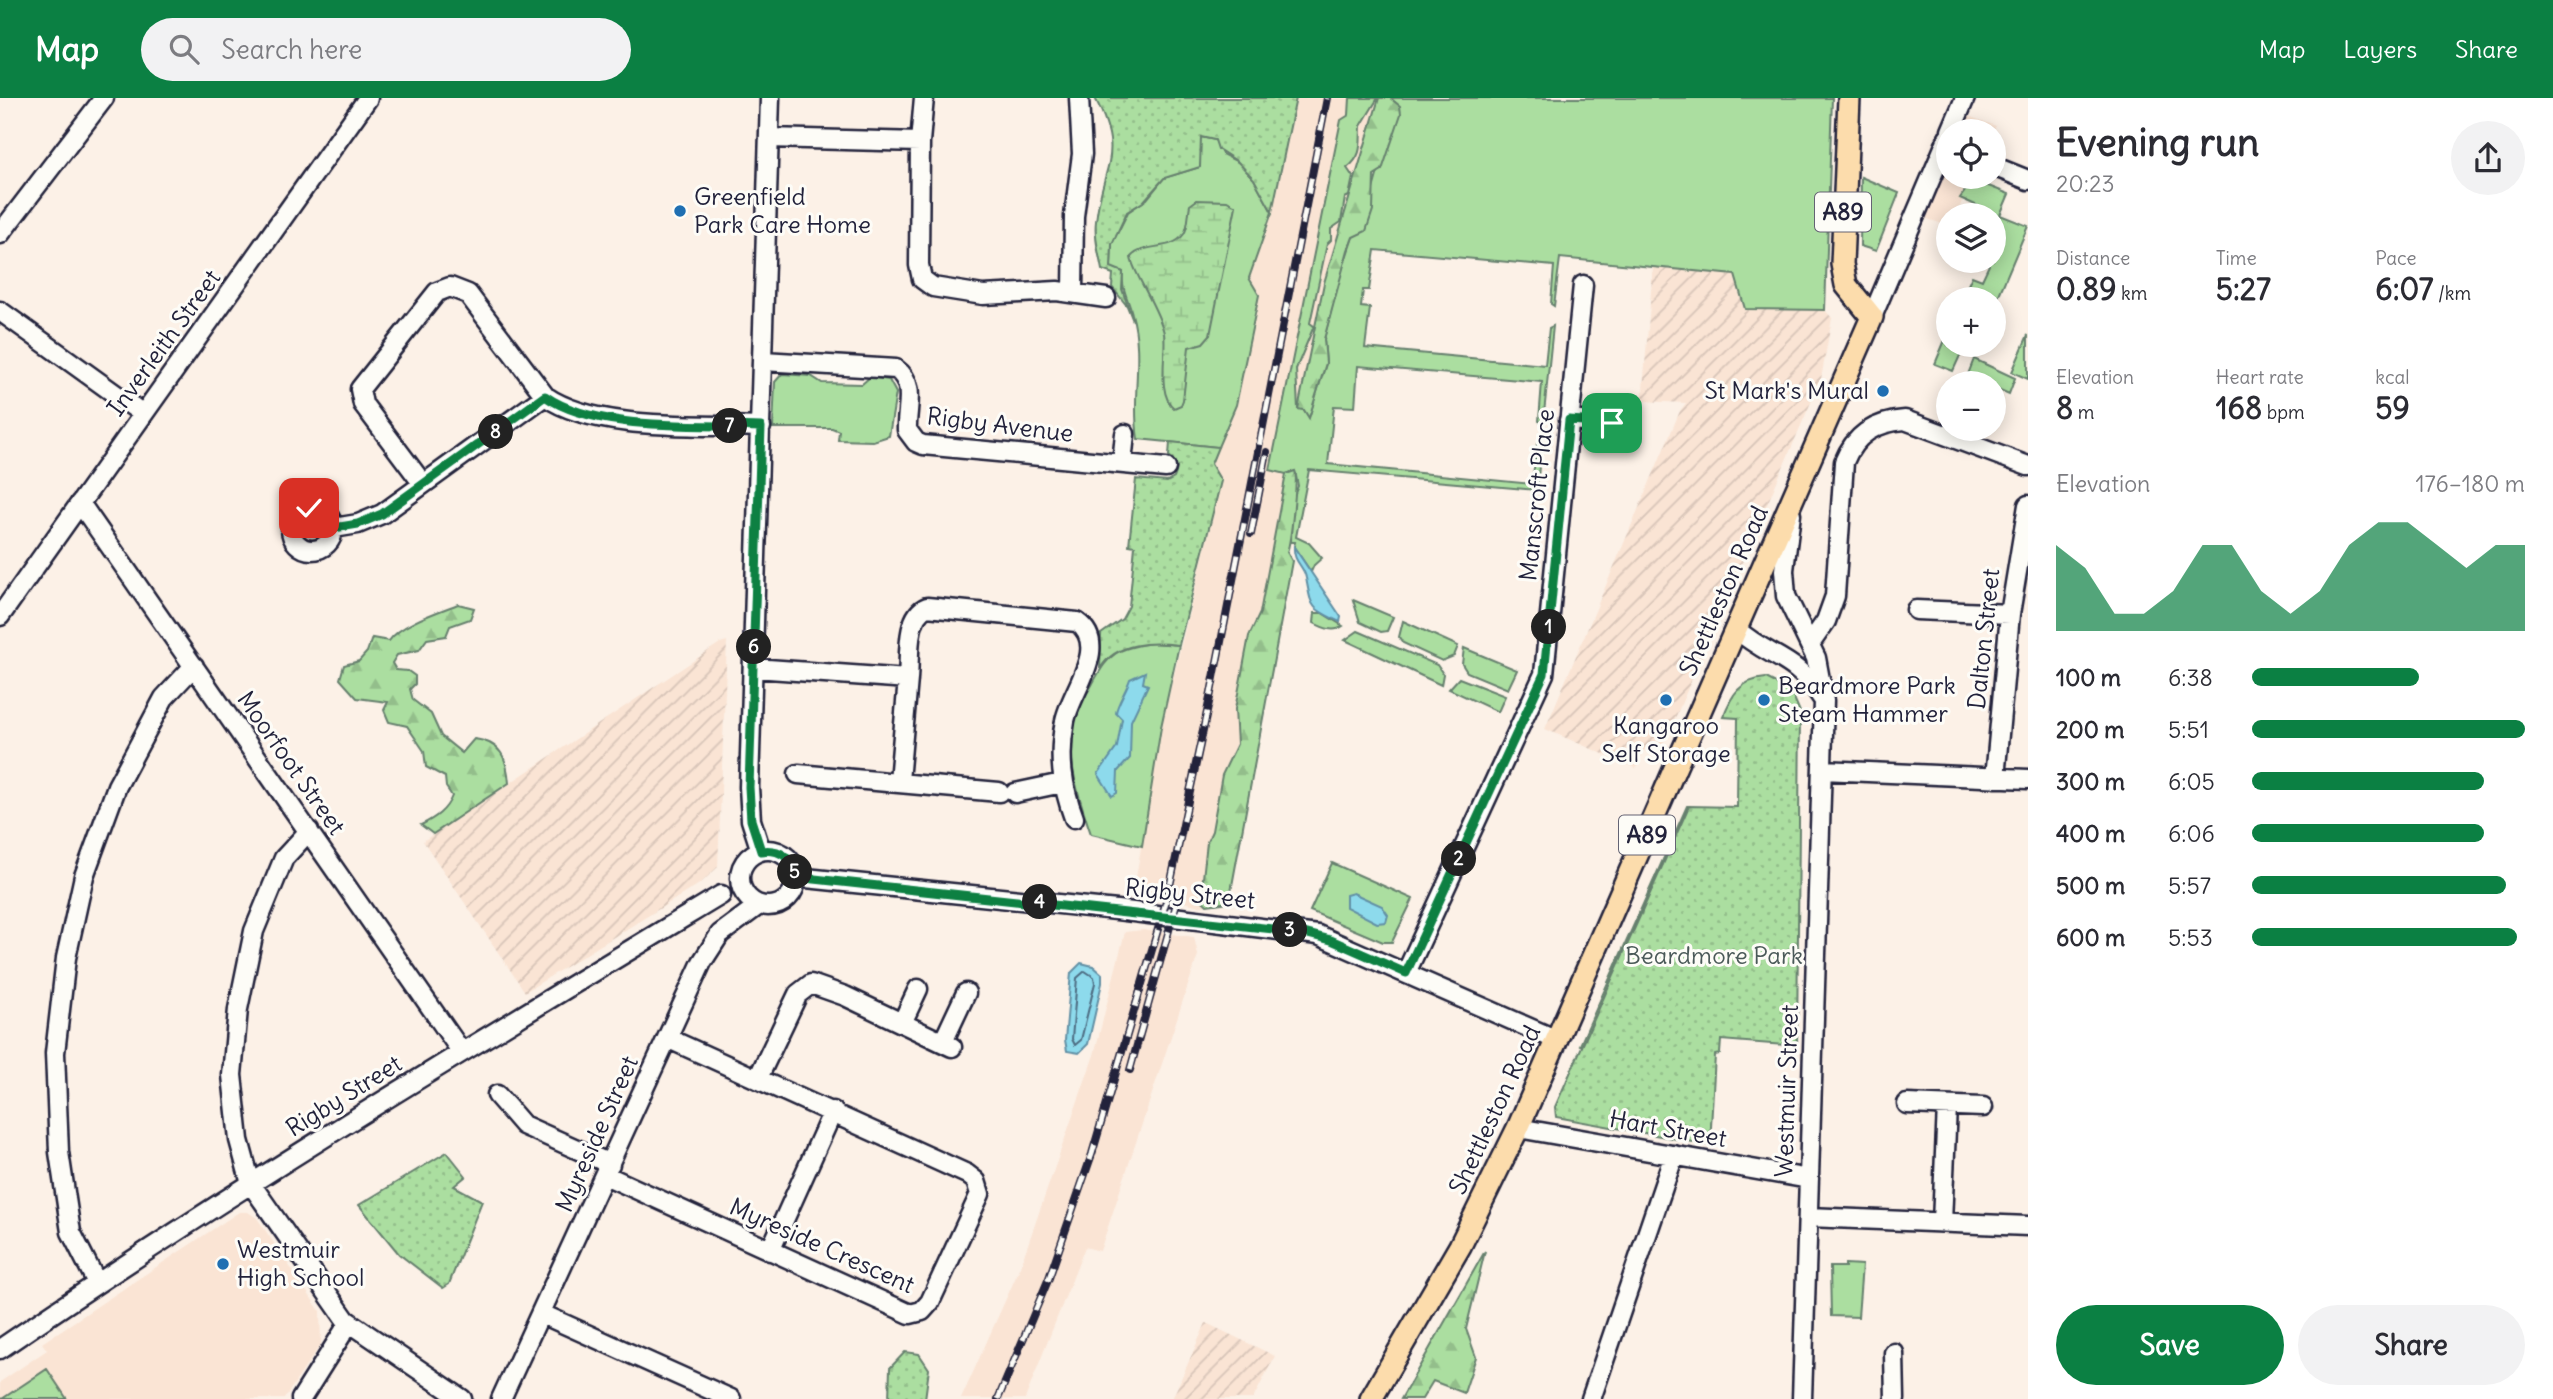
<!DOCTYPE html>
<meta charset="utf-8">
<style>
:root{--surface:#fff;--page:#f2f2f3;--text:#2b2b33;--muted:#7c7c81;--accent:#0b8043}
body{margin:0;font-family:Delius,sans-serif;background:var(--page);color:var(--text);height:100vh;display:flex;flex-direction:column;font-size:26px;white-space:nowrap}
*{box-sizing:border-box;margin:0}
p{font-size:23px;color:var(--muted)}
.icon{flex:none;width:38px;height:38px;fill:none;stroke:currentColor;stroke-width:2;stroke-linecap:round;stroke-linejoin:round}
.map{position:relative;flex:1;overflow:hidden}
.side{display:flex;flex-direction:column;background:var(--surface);width:525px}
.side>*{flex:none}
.fabs{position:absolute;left:1936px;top:21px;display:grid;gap:14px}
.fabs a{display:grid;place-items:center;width:70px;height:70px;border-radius:50%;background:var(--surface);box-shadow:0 4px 18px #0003;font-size:35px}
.pin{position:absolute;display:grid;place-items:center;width:60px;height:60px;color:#fff;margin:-30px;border-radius:14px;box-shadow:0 4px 10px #0006}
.km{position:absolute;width:35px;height:35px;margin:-18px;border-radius:50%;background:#222;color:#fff;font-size:19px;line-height:35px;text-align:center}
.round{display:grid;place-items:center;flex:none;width:74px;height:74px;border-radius:37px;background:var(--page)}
.headline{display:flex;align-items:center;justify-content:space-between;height:119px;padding:0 28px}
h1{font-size:38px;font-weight:700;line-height:52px}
.metrics{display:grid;grid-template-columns:repeat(3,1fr);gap:10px;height:119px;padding:7px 28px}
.metrics div{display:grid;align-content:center}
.metrics b{font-size:30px;font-weight:700}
.metrics small{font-size:19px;font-weight:400}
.metrics p{font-size:19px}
.chart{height:196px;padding:14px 28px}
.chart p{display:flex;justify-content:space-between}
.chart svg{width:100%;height:126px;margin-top:7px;fill:var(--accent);opacity:.7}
.primary-button{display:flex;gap:14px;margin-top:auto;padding:14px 28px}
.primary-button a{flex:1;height:80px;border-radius:42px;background:var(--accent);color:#fff;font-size:28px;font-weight:700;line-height:80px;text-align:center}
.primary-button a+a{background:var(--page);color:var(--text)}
ul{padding:0 28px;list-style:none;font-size:23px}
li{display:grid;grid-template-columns:112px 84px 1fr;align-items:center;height:52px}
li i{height:18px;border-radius:9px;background:var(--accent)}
header{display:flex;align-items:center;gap:42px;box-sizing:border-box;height:98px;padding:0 35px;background:var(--accent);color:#fff}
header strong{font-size:33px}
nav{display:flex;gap:38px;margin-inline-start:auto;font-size:24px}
.search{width:490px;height:63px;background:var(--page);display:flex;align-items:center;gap:18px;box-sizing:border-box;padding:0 24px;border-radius:38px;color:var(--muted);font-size:26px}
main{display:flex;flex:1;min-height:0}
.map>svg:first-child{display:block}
</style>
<header>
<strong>Map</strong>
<div class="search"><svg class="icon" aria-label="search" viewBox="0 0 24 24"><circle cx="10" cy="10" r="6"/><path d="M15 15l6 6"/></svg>Search here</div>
<nav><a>Map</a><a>Layers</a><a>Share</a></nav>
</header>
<main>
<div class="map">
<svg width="2028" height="1301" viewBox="0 0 2028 1301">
<defs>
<pattern id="industrial-furrows" width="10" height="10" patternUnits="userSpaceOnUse" patternTransform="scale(1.75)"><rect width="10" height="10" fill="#fae4d4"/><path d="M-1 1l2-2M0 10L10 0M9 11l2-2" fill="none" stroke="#d6c3b7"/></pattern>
<pattern id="forest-firs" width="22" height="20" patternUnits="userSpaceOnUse" patternTransform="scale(1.75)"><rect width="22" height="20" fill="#abdea0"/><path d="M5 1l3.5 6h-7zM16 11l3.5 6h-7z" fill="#93be8b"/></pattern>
<pattern id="wetland-marsh" width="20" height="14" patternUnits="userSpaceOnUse" patternTransform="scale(1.75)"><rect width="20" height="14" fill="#abdea0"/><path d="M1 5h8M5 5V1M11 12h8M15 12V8" fill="none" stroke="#93be8b"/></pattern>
<pattern id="park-dots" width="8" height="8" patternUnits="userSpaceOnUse" patternTransform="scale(1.75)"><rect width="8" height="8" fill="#abdea0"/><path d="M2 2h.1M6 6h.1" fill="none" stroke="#93be8b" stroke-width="1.8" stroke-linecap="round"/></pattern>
</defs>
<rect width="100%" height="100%" fill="#fcf1e7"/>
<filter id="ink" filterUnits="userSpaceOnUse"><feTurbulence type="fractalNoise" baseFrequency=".0143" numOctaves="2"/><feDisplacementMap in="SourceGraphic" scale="14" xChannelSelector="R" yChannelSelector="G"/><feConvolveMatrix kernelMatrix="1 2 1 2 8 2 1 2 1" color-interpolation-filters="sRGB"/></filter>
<g filter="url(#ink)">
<path fill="#fae4d4" d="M1296,0H1379L1324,185L1207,807L1200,808L1134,792L1161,629L1221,384L1211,366L1236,307L1259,197L1249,180L1272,114Z
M1963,16L1996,28L1993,34L1955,33Z
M1948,51V79H1973L1956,117H1948V128L1919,118Z
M1143,832L1194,839L1198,857L1100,1153L1085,1149L1025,1301H961L1019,1172L1094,957L1125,834Z
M239,1114H248L257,1120L320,1213L321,1246L284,1301H0V1284L47,1252L42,1245Z"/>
<path fill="url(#industrial-furrows)" d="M1653,169L1735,177L1745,211L1825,212L1832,220L1821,281L1673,625L1657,657L1644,652L1636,670L1545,631L1680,313L1686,305L1642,303Z
M727,543L718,769L701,785L525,894L423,743L720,545Z
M1206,1225L1275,1258L1253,1301H1172Z"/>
<path fill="#abdea0" stroke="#66806e" stroke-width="2" d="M1350,0H1378L1361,28C1360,46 1363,58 1347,70L1353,79L1349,98L1345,100L1341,124L1331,131V142L1327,146L1310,225L1314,228L1296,271L1298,311L1304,312L1309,319L1326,266L1324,241L1340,178L1353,139L1361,134L1397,6L1390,0H1832L1825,212L1745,211L1735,177L1560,160L1554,208L1551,206L1554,168L1375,152L1369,192H1363L1361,209L1370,210L1365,250L1545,267L1549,230L1553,228L1543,325L1539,323L1542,284L1358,268L1355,309L1334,308L1328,366L1532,386L1537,346L1541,344L1537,392L1309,372L1296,439L1309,445L1322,460L1314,467L1311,474L1294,449L1295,444H1291L1292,402L1298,388L1295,373L1286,376L1270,372L1341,22L1349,17Z
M1200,39L1215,42L1222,56L1238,64L1254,81L1272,114L1249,180L1259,197L1236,307L1218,349L1138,341C1131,299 1144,258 1132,216C1128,200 1121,191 1123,174L1111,170L1112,146L1128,114L1147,101L1164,80L1200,69Z
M1861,79L1899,95L1876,153L1860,148Z
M1973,82L2009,96L2000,117L2028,128L1993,211V201H1975L1973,189L1968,187L1972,178L1982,182L1989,167L1987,163H1993V151L2002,137L1999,130L1993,128L1997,119L1983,113L1975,117L1980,109L1960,100Z
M1948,235V247H1978L1973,258L1962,253L1953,273L1935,266Z
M2028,237V281L2012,274Z
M1974,261L2015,280L2009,296L1993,289V285L1967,279Z
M782,276L811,278L822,285L862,286L870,279L889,282L896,295L889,338L873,343L838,342L839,333L832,330H773L775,284Z
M1353,502L1393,519L1387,533L1381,534L1360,524Z
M1315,515H1322L1343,528C1334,535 1323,530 1314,525Z
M1403,523L1458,548L1454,558L1442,563L1403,545L1399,539Z
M1358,533L1437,567L1443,576L1441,587L1345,542Z
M1152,545L1179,547L1161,629L1142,748L1091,736C1078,698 1061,648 1079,608C1083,600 1089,593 1093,585C1110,554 1116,551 1152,545Z
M1464,550L1517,572L1508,591L1467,574L1462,566Z
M1459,580L1505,598L1498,614L1449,591Z
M1687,708H1689L1582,948L1580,947Z
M1332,765L1413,801L1392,844H1383L1310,813Z
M1845,1166L1862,1167L1858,1219L1831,1218L1830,1169H1845Z
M47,1271L67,1301H2Z"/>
<path fill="url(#forest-firs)" stroke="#66806e" stroke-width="2" d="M1379,0H1390L1400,8L1401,16L1382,72L1374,77L1373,112L1366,133L1353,139L1348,152L1324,241L1326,265L1309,320L1304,312L1298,311L1324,185Z
M1295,373C1298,378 1291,444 1287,454L1292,463L1229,804L1207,807L1203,803L1202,789L1207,744L1212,733L1222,677L1237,646L1235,611L1249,538L1260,515L1286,376Z
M458,506L474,510L470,521L450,528L446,538L427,541L419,552L397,557L392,565L396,572L408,573L415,578V586L410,591L413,602L431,616L441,638L462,655L474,641C501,644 507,660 509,685L433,736L421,727C435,720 446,713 452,698L446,689L445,679L426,669L424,653L407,628L389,624L384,612L388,604L357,600L340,581L344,567L359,563L367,554L372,540L389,543C400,526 438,514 458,506Z
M1485,1153L1466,1231L1476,1259L1464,1295L1433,1283L1422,1301H1401Z"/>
<path fill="url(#wetland-marsh)" stroke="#66806e" stroke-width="2" d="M1197,102L1227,103L1236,108L1210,237L1203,245L1189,249L1183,302L1181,307L1174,310C1156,295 1167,256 1164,235C1159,211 1131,171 1131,159C1144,144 1171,154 1184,136C1189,128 1188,116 1190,107Z"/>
<path fill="url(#park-dots)" stroke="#66806e" stroke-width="2" d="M1095,0H1296L1272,114L1254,81L1238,64L1218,51L1215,42L1201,39L1200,69L1164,80L1143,104L1127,114L1112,146L1111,169L1123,174L1122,191L1133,223L1127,208L1112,189L1113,176L1102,172C1099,156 1094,139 1096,123C1102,66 1126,59 1095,0Z
M1170,344L1218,349L1211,366L1221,383L1179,547C1152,544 1116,543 1100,571L1101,536L1122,521L1129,508L1135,448L1129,447L1136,381L1167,384L1174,380C1178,372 1178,364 1169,358Z
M1766,580L1791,593L1800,614L1797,948L1721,942L1720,956L1715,957L1710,1047L1556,1019L1555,1009L1689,708L1737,709L1738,620L1723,619C1732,596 1740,582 1766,580Z
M447,1054L466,1078L454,1088L482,1103L449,1186L443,1190L399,1156L359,1107Z
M905,1254L919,1256L929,1271L925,1301H889L890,1270Z"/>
<path fill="#8ddaec" stroke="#6290a5" stroke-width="2" d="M1294,449L1341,519L1340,524C1309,509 1312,510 1306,480C1304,468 1293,464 1294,449Z
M1145,574L1143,585L1148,587L1131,623L1130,660L1118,673L1117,695L1112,698L1098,676L1117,649L1122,621L1116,615C1116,608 1127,591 1130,581Z
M1353,795L1382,808L1388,817L1386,824L1377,825L1346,809V797Z
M1081,865L1093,868L1102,876V885L1088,946L1079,955L1067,953L1065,942L1071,875Z"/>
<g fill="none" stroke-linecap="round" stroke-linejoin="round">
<path stroke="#4d6c82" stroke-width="2" d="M1085,873L1094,879L1095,885L1081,942L1075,947L1072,941L1077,880Z"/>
<defs>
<path id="minor" d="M1951,33L1965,0
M769,40L920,44L919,167L922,181L933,189L983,197L1057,193L1106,200
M920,44L924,0
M1993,68L2028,82
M0,136L104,0
M1073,194L1074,118L1082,56L1079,0
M0,213L143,316
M1872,219L1948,40
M763,263L896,271C917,286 906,310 907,332L916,344L923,347L1166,370
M1569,322L1612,325
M1122,365L1125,336
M423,386L363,306L360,291L437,194L450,189L468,196L545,298
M80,405L461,953
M291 431a21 21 0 1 1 42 0a21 21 0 1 1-42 0Z
M1791,416L1784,472L1786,498L1816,560L1824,603L1802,1301
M334,430L358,426L382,416L545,298C597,334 700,326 761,329
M1916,512L2010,516
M0,518L368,0
M1736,531C1770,561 1794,557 1822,600
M1810,546L1826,523L1835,498L1844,364C1855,336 1876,324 1905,322L2028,368
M753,570L908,581C910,560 905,518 927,509L1077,524C1111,548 1070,594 1065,623C1058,658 1062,688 1074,720
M1822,672L2028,681
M798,676L999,694
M1995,680L2010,516L2028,407
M899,683L908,581
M1015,695L1062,685
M309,733L284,760L254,833L238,911L232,977L239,1042L251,1086L346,1222L462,1301
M740 780a28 28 0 1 1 56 0a28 28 0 1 1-56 0Z
M761,753L751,722L749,689L770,0
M796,779L1117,812L1318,837L1557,942
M1406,875L1544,576L1583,187
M902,925L918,891
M943,944L966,895
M758,980L798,896L811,886L845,898L952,949
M497,997L523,1027L610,1066
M1907,1006L1983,1009
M1518,1030L1809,1081
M605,1077L910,1216L922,1213L930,1204L980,1096L976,1083L967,1076L667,940
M1808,1119L2028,1128
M1942,1124L1947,1008
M770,1153L833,1013
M97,1185L71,1134L59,1054L55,955L66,860L84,778L117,688L164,600L194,568
M542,1216L731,1301
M0,1251C235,1090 478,944 721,797
M1894,1255L1895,1301
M301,1301L349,1225
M501,1301L702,864L720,836L759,807
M1591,1301L1674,1057"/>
<path id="major" d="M1371,1301L1460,1148L1518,1030L1872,219L1846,187L1842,166L1849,0"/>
</defs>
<use href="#minor" stroke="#22223b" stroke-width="23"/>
<use href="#major" stroke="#22223b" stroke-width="26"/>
<use href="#minor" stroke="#fdfcf7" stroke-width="18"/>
<use href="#major" stroke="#fcdcac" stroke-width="21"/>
<defs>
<path id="rail" d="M1251,436L1267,354
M1130,972L1176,807
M998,1301L1049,1180L1092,1056L1168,797L1211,595L1327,0"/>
</defs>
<use href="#rail" stroke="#22223b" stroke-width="8"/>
<use href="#rail" stroke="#fdfcf7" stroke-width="5" stroke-dasharray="16" stroke-linecap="butt"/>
</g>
</g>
<g fill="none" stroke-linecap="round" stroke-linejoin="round" filter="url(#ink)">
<defs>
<path id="route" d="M309,410L323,412L334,430L358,426L382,416L545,298C596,334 700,326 761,329L749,689L751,722L761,753C780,750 793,760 796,779L1300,834L1331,842L1406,875L1544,576L1569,322L1612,325"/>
</defs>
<use href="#route" stroke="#fff" stroke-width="14"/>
<use href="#route" stroke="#0b8043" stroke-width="9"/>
</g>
<g fill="#1f6fb2" stroke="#fdfcf7" stroke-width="2.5">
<circle cx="680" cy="113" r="7"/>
<circle cx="1883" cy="293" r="7"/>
<circle cx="1666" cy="602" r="7"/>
<circle cx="1764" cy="602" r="7"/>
<circle cx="223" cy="1166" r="7"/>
</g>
<g text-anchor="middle" stroke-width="6" stroke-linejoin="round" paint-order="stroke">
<g fill="#fdfcf7" stroke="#646373" stroke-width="2">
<rect x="1815" y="94.5" width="56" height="39" rx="5"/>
<rect x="1619" y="717.5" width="56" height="39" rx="5"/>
</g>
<g font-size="23" font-weight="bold" fill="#22223b">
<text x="1843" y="122">A89</text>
<text x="1647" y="745">A89</text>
</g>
<g font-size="24" fill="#22223b" stroke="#fdfcf7" text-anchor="start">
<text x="694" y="107">Greenfield<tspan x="694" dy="28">Park Care Home</tspan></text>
<text x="1869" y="301" text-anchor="end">St Mark's Mural</text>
<text x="1778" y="596">Beardmore Park<tspan x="1778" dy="28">Steam Hammer</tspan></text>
<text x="1666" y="636" text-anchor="middle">Kangaroo<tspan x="1666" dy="28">Self Storage</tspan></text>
<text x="237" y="1160">Westmuir<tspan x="237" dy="28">High School</tspan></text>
</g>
<g font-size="24" fill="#22223b" stroke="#fdfcf7">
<text transform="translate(164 245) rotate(-54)" y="8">Inverleith Street</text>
<text transform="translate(1000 327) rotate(7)" y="8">Rigby Avenue</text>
<text transform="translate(1537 397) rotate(-84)" y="8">Manscroft Place</text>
<text transform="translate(1724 493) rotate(-66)" y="8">Shettleston Road</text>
<text transform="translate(1984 541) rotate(-84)" y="8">Dalton Street</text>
<text transform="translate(291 665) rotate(55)" y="8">Moorfoot Street</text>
<text transform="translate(1190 796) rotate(6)" y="8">Rigby Street</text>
<text transform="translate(1787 993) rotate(-88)" y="8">Westmuir Street</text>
<text transform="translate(344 998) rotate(-32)" y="8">Rigby Street</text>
<text transform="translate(1495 1012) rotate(-65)" y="8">Shettleston Road</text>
<text transform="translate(1668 1031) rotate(10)" y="8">Hart Street</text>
<text transform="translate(597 1036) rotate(-66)" y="8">Myreside Street</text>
<text transform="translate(822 1148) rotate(24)" y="8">Myreside Crescent</text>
</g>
<g font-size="24" fill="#4b5a59" stroke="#fdfcf7">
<text x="1714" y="866">Beardmore Park</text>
</g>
</g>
</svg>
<div class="fabs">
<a><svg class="icon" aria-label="locate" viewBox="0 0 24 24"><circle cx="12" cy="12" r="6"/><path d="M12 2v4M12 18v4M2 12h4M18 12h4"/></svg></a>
<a><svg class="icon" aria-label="layers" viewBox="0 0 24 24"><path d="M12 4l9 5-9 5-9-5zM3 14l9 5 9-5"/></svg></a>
<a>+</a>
<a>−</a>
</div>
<div class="pin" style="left:1612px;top:325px;background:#1e9e55"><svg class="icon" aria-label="arrive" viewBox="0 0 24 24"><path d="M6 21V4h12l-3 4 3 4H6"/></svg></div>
<div class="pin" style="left:309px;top:410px;background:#d93025"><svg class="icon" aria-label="check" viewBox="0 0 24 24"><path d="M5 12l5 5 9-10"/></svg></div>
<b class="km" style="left:1549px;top:529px">1</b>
<b class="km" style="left:1459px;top:761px">2</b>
<b class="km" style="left:1290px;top:832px">3</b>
<b class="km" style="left:1040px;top:804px">4</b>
<b class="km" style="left:795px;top:774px">5</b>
<b class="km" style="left:754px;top:549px">6</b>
<b class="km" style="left:730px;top:328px">7</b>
<b class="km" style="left:496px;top:334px">8</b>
</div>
<section class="side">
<div class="headline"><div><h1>Evening run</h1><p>20:23</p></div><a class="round"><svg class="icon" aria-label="share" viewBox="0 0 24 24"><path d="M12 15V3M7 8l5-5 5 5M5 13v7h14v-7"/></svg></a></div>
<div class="metrics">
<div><p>Distance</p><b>0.89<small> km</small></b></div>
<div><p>Time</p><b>5:27</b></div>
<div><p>Pace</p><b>6:07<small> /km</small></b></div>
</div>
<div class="metrics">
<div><p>Elevation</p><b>8<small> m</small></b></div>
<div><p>Heart rate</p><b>168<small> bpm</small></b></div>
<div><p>kcal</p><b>59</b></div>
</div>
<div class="chart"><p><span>Elevation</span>176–180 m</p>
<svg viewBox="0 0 160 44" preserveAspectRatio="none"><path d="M0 44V14L10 22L20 38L30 38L40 30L50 14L60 14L70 30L80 38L90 30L100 14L110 6L120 6L130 14L140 22L150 14L160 14V44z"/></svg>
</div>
<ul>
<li><b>100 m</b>6:38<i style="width:61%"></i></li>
<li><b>200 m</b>5:51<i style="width:100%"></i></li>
<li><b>300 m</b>6:05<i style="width:85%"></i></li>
<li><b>400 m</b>6:06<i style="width:85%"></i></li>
<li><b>500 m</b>5:57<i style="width:93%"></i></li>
<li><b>600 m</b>5:53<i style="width:97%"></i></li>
</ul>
<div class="primary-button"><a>Save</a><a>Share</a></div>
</section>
</main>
